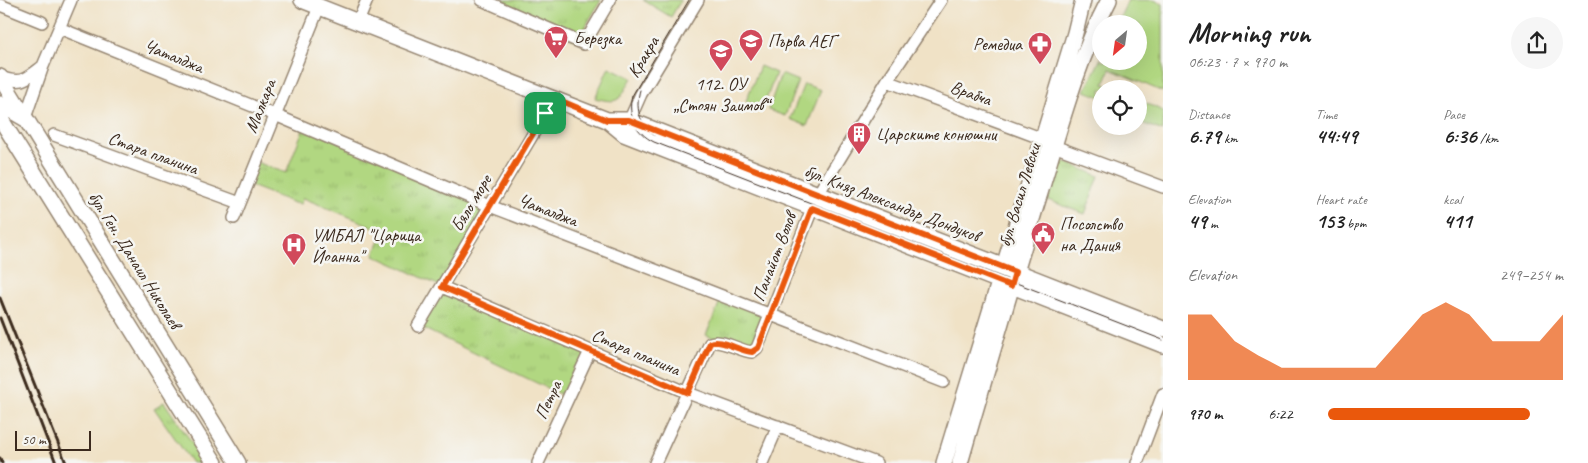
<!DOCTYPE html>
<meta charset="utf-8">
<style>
:root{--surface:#fff;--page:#f6f6f6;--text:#222;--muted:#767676;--accent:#ea580c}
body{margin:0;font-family:Caveat,sans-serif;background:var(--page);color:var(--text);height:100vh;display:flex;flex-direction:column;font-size:19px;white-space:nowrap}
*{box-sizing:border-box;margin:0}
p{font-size:16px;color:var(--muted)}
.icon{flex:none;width:28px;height:28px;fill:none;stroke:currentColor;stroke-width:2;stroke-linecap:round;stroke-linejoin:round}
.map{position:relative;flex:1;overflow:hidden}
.drawer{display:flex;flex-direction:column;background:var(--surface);width:425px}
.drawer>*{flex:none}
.needle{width:32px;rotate:209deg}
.controls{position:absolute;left:1092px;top:15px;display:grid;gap:10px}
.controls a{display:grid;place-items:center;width:55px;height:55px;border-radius:50%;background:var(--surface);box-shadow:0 5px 20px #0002;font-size:25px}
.scale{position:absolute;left:15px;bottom:12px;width:76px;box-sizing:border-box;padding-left:5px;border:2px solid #3b2a1e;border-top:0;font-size:14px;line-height:18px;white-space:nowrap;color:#3b2a1e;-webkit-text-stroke:4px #f6f6f2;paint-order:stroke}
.pin{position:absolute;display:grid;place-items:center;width:42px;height:42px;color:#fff;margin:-21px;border-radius:10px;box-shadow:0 2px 8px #0006}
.round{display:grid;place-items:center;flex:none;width:52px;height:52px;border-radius:26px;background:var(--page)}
.summary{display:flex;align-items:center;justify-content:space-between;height:85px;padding:0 25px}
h1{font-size:28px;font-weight:700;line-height:38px}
.figures{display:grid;grid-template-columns:repeat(3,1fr);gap:8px;height:85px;padding:5px 25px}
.figures div{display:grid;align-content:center}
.figures b{font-size:21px;font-weight:700}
.figures small{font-size:14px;font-weight:400}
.figures p{font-size:14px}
.chart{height:140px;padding:10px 25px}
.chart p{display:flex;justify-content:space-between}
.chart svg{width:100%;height:90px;margin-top:5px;fill:var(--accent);opacity:.7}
ul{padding:0 25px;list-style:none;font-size:16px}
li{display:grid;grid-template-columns:80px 60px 1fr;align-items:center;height:38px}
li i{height:12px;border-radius:6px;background:var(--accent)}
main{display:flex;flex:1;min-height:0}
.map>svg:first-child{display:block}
</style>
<main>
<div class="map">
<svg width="1163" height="463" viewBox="0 0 1163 463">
<defs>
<pattern id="grass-tufts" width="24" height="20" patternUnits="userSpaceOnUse" patternTransform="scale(1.25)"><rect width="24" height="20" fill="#b1d781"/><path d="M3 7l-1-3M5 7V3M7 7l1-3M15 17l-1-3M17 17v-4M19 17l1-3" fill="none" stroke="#99b96f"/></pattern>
</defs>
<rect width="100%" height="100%" fill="#f6f6f2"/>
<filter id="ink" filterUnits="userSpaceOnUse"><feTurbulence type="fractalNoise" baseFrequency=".02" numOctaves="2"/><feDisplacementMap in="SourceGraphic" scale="10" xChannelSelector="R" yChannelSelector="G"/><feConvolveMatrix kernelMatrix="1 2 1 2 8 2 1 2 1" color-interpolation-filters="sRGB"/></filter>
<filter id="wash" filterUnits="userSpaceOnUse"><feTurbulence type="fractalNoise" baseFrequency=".0096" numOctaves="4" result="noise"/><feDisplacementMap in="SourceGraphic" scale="20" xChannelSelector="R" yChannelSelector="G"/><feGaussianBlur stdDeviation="1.12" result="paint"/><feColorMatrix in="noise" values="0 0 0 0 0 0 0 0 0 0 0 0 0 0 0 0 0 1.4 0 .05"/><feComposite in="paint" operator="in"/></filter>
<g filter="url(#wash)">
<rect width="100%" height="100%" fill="#f0e2c6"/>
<path fill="url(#grass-tufts)" stroke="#768050" d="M482,0H601L577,41Z
M643,0H681L671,17Z
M304,127L490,206L442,287L590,351L568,398L418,326L442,287L374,255L384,231L303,198L300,204L294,203L248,185L256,162L286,173Z
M1060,160L1099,176L1085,214L1048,200Z
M722,297L770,315L757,348L718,341L706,335Z
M164,402L206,463H192L154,408Z"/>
<path fill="#b1d781" stroke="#768050" d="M1128,0H1154L1163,4V92L1110,69L1104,84L1115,89H1101V97L1085,91L1101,58V61H1139V24H1117Z
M760,66L776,73L763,108L746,101Z
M609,67L632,78C619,99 622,105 595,98Z
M781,74L798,81L785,116L768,110Z
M804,84L821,90L807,126L790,119Z
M1139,100L1163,111V131L1139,122Z"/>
</g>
<g filter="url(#ink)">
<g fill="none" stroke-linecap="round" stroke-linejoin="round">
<defs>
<path id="minor" d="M482,0L584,44L610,0
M0,5L42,22
M358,22L367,0
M59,28L275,115L490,206L944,382
M0,77C22,85 26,79 43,66
M887,81L1043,139
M25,118L43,66L71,0
M626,128L641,94L698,0
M54,135L240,203
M1054,146L1163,187
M234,218L319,7
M442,287L688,393L876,463
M418,326L554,99
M538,463L590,351
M655,463L710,343C720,338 740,351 752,352L757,348L818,194L887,81L941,0
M762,463L778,426
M1137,463L1163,394"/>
<path id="major" d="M302,0L607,120L624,134L1163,345
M0,77L238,463
M0,104L24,118
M0,118L215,463
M607,120H629L1163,329
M944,463L1075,33L1083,0
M960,463C986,373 1012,283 1040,193C1060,127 1077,61 1109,0"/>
</defs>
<use href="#minor" stroke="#968672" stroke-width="14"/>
<use href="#major" stroke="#968672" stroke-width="18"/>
<use href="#minor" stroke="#fff" stroke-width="11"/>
<use href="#major" stroke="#fff" stroke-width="15"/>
<path stroke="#3b2a1e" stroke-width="1" d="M689,0L632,96C627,116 636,133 654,142L1163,340
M640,90C635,107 639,124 654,135"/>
<path stroke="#3b2a1e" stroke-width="3" d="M0,298L66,463
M0,318L56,463
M0,458L2,463"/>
</g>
</g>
<g fill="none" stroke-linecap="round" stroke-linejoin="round" filter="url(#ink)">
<defs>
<path id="route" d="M554,98L607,120H629L1015,272L1011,286L812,208L758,348L752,352C739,351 720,338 710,343L688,393L442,287Z"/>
</defs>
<use href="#route" stroke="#fff" stroke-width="10"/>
<use href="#route" stroke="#ea580c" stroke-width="6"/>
</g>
<defs>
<symbol id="supermarket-pin" viewBox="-11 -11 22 30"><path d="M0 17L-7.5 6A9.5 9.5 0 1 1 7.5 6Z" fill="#d1495b" stroke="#f6f6f2"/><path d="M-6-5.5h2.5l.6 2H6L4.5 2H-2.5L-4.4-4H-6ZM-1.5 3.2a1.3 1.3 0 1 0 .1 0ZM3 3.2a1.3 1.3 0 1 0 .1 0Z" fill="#fff"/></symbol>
<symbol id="school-pin" viewBox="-11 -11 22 30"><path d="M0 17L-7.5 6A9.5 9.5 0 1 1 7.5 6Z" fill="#d1495b" stroke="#f6f6f2"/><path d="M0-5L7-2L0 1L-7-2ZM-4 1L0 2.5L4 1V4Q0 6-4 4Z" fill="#fff"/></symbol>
<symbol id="pharmacy-pin" viewBox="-11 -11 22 30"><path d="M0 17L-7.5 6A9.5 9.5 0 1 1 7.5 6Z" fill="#d1495b" stroke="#f6f6f2"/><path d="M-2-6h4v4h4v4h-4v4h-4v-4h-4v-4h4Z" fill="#fff"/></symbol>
<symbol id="building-pin" viewBox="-11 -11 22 30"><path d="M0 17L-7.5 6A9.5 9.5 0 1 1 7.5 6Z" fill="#d1495b" stroke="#f6f6f2"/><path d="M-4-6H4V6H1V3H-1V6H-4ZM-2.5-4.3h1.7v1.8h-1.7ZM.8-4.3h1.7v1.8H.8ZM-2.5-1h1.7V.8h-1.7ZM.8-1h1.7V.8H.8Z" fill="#fff"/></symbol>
<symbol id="civic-pin" viewBox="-11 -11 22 30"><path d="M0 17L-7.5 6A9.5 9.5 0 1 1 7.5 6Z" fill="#d1495b" stroke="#f6f6f2"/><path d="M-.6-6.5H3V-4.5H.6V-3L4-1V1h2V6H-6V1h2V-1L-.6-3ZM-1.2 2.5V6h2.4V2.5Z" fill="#fff"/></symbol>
<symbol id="hospital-pin" viewBox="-11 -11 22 30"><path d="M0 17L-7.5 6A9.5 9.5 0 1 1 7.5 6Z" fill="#d1495b" stroke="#f6f6f2"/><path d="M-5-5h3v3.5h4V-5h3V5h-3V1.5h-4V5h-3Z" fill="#fff"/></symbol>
</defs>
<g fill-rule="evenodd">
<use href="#supermarket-pin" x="542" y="24" width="28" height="38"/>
<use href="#school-pin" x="737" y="27" width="28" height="38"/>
<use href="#pharmacy-pin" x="1026" y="30" width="28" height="38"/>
<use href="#school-pin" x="707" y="37" width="28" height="38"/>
<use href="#building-pin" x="845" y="120" width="28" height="38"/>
<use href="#civic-pin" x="1029" y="220" width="28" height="38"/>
<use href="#hospital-pin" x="280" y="231" width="28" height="38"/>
</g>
<g text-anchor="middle" stroke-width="5" stroke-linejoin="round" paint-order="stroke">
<g font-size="18" fill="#3b2a1e" stroke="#f6f6f2" text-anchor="start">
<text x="574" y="44">Березка</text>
<text x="768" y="47">Първа АЕГ</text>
<text x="1022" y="50" text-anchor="end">Ремедиа</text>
<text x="721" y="90" text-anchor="middle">112. ОУ<tspan x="721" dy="21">„Стоян Заимов“</tspan></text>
<text x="876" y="140">Царските конюшни</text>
<text x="1060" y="230">Посолство<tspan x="1060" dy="21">на Дания</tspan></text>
<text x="312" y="241">УМБАЛ "Царица<tspan x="312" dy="21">Йоанна"</tspan></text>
</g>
<g font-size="18" fill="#3b2a1e" stroke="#f6f6f2">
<text transform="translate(174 56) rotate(22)" y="6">Чаталджа</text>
<text transform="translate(643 57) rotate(-59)" y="6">Кракра</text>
<text transform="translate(971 93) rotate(20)" y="6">Врабча</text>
<text transform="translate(260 106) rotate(-68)" y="6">Малкара</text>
<text transform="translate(153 153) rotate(20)" y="6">Стара планина</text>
<text transform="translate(1019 195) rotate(-73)" y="6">бул. Васил Левски</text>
<text transform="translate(471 203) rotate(-59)" y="6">Бяло море</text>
<text transform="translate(892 203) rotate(21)" y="6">бул. Княз Александър Дондуков</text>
<text transform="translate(548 210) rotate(21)" y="6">Чаталджа</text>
<text transform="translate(774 257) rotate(-69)" y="6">Панайот Волов</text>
<text transform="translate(135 260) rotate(58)" y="6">бул. Ген. Данаил Николаев</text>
<text transform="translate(636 352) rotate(23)" y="6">Стара планина</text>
<text transform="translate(548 400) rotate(-65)" y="6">Петра</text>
</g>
</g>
</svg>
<div class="controls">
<a><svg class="needle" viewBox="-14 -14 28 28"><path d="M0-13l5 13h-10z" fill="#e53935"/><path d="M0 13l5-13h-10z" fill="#767676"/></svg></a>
<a><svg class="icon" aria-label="locate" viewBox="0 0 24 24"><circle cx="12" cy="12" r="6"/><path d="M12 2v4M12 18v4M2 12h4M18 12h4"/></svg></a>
</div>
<div class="scale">50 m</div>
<div class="pin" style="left:545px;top:113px;background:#1e9e55"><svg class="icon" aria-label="arrive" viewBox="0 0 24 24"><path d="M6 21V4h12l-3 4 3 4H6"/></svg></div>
</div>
<section class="drawer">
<div class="summary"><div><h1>Morning run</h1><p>06:23 · 7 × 970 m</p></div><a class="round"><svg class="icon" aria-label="share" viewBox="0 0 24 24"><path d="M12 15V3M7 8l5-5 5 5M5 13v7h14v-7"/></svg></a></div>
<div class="figures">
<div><p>Distance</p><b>6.79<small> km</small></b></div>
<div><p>Time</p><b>44:49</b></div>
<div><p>Pace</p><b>6:36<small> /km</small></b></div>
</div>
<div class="figures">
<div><p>Elevation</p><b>49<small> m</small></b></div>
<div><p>Heart rate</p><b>153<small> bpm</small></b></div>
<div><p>kcal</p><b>411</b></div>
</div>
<div class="chart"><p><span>Elevation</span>249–254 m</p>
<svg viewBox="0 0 160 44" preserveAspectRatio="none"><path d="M0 44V12L10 12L20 25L30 32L40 38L50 38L60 38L70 38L80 38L90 25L100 12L110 6L120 12L130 25L140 25L150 25L160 12V44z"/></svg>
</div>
<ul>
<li><b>970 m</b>6:22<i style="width:86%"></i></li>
</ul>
</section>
</main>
